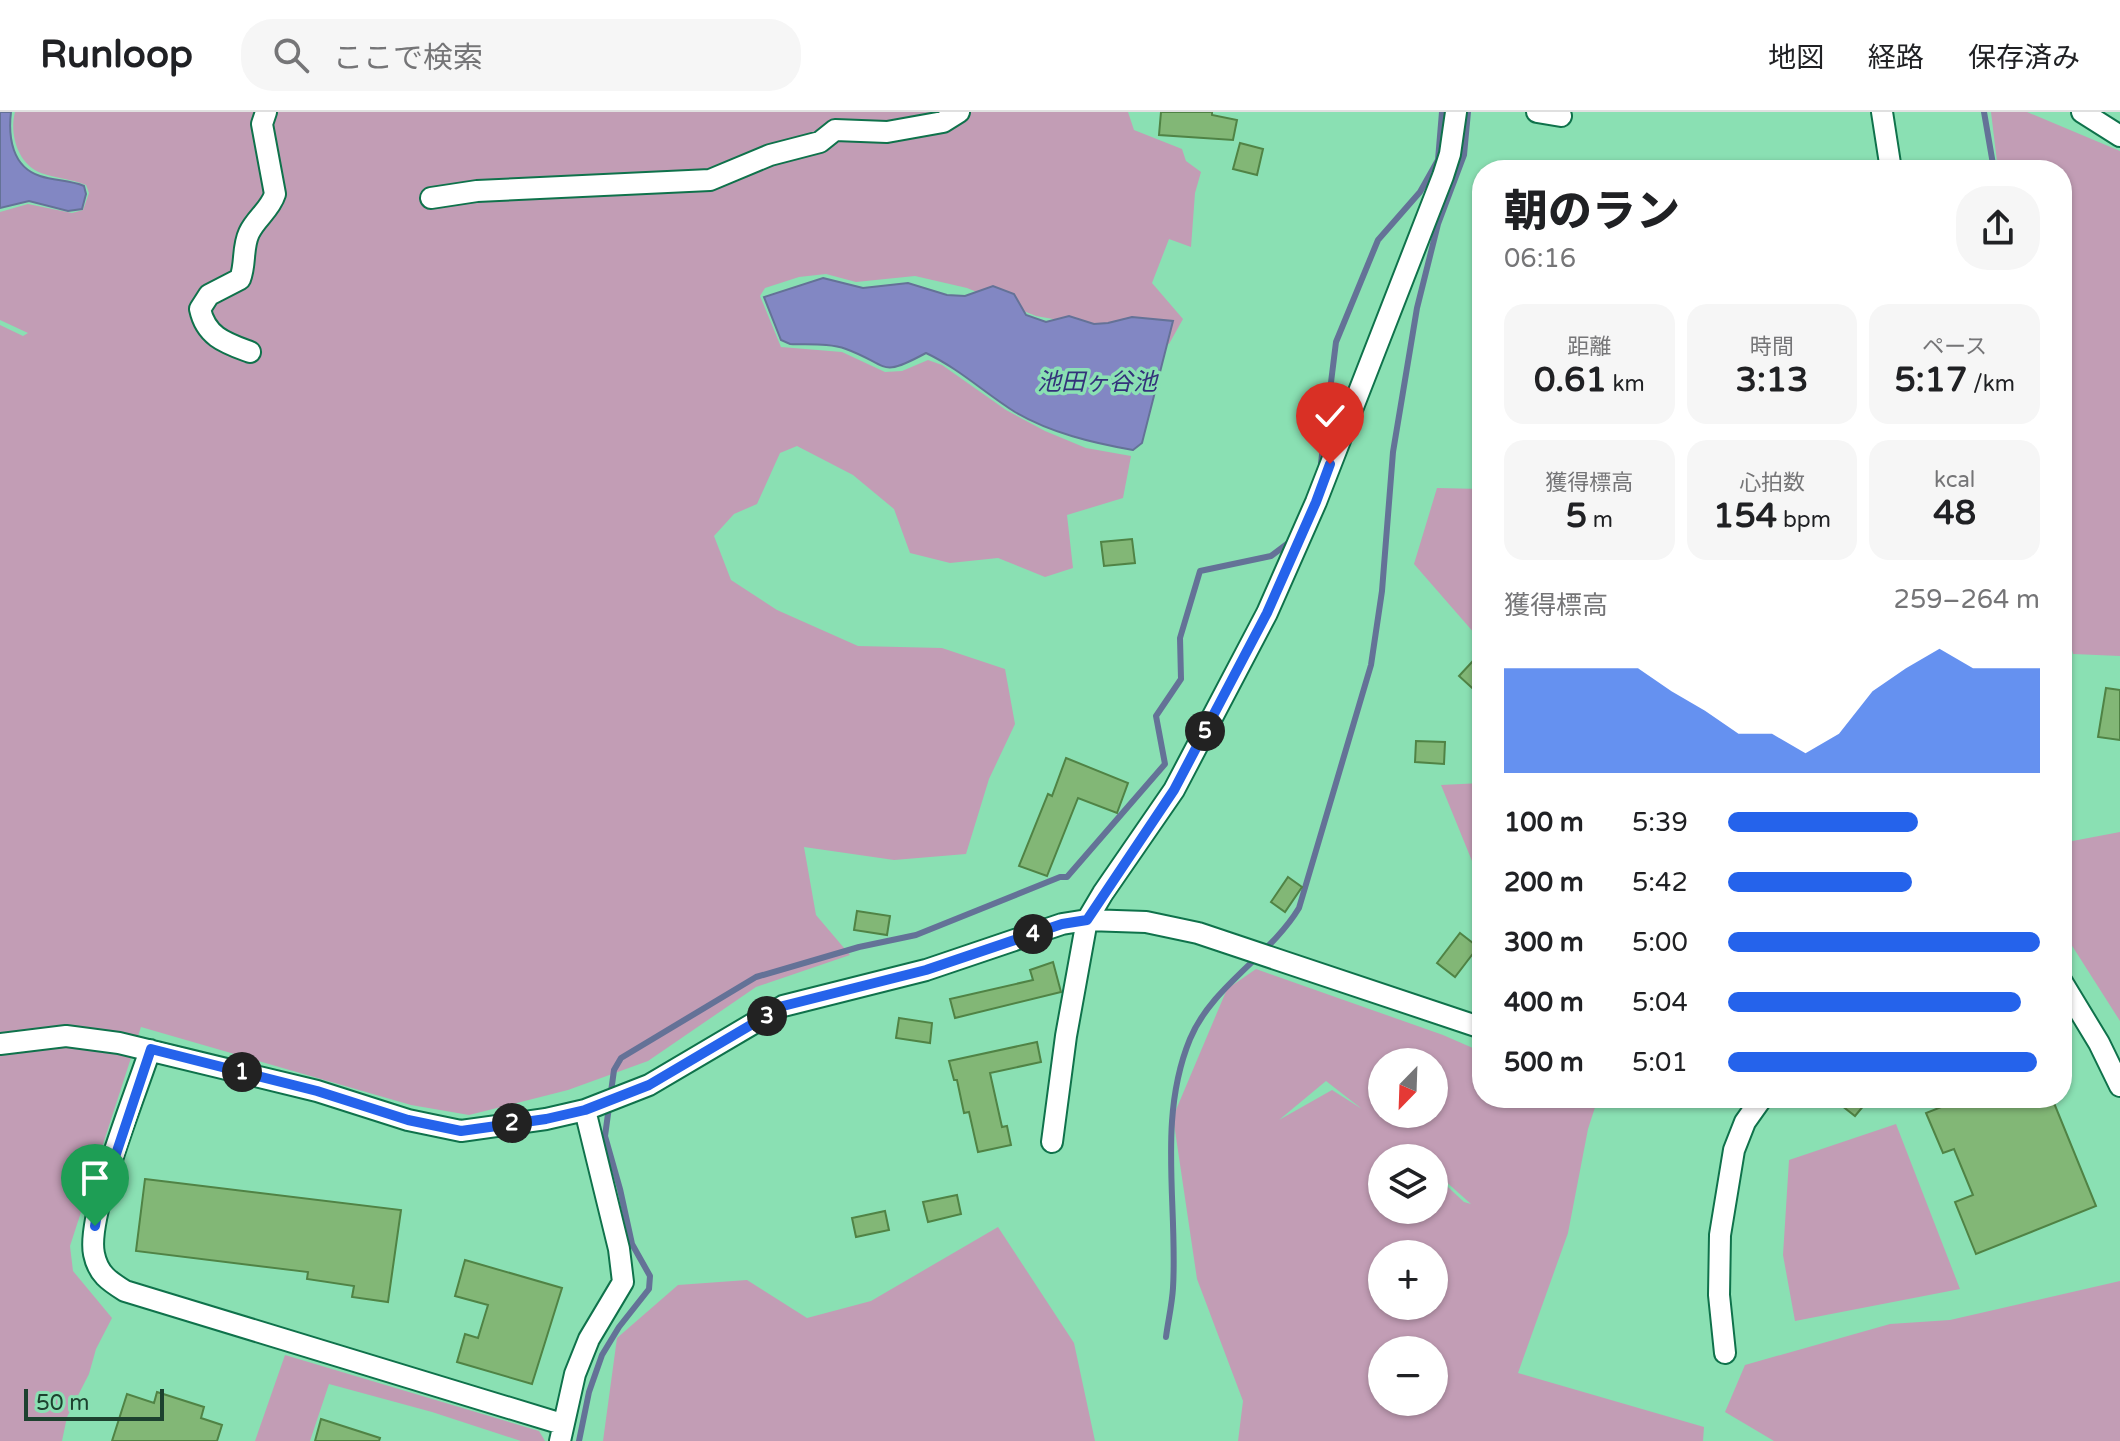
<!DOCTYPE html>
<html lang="ja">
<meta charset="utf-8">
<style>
:root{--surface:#fff;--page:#f6f6f6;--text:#202124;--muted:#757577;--line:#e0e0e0;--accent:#2563eb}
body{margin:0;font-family:"Varela Round","Noto Sans JP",sans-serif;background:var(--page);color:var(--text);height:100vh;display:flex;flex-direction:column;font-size:30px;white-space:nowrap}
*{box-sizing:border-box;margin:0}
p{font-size:26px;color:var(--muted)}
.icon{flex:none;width:44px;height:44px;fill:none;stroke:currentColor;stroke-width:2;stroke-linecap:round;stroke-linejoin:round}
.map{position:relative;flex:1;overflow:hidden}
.panel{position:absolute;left:1472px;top:48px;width:600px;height:948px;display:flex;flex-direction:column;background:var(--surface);border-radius:32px;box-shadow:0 2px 6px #0004}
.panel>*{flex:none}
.needle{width:52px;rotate:203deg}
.tools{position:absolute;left:1368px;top:936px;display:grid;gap:16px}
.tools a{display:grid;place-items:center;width:80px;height:80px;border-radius:50%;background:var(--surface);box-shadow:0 2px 6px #0004;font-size:40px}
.scale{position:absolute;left:24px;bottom:20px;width:140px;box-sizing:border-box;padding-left:8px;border:4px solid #1d412f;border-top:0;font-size:22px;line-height:28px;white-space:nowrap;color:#1d412f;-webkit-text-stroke:6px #8ae0b3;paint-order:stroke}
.pin{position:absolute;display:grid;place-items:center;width:68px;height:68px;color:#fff;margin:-82px -34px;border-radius:50% 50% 50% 0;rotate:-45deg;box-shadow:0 0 8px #0007}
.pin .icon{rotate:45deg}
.km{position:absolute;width:40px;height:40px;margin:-20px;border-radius:50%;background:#222;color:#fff;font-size:22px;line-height:40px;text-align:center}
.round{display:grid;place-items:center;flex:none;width:84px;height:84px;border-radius:32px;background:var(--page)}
.headline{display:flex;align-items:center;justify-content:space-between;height:136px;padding:0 32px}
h1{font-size:44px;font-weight:800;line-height:60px}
.figures{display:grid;grid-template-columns:repeat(3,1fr);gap:12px;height:136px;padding:8px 32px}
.figures div{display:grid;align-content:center;border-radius:20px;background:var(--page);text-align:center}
.figures b{font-size:34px;font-weight:800}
.figures small{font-size:22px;font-weight:400}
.figures p{font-size:22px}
.chart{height:224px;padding:16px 32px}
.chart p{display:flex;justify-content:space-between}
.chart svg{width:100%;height:144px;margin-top:8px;fill:var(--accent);opacity:.7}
ul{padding:0 32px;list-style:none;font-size:26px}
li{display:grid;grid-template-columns:128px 96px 1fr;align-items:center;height:60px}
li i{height:20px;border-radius:10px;background:var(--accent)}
header{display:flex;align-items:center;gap:48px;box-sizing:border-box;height:112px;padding:0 40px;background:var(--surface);border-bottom:2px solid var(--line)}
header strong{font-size:38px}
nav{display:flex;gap:44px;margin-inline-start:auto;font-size:28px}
.search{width:560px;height:72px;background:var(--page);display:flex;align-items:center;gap:20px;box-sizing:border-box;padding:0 28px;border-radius:32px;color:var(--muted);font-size:30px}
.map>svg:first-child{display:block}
</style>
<header>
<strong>Runloop</strong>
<div class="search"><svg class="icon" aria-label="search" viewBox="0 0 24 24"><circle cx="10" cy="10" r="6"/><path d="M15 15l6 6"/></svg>ここで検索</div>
<nav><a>地図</a><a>経路</a><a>保存済み</a></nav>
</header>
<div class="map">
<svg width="2120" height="1329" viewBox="0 0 2120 1329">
<rect width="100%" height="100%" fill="#8ae0b3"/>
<path fill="#c29db5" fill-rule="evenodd" d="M15,0H1128L1134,18L1182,37L1186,49L1201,60L1195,81L1191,135L1169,127L1152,171L1183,207L1169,232L1125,212L1093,214L1036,204L967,176L915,164L856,170L826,162L799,165L765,176L760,184L781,235L842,240L885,260L902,259L928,248L942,253L1006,298L1045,319L1086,336L1131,344L1123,386L1067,403L1073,456L1045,465L998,446L950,451L910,441L894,397L853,363L797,334L780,341L757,392L734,402L714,424L731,468L777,498L858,534L942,536L1005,557L1015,612L989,667L966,742L894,748L804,735L816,803L850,843L756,875L648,949L568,978L469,1003L411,993L141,915L70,1134L73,1159L112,1206L96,1237L89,1262L67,1305L62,1329H0V213L23,224L28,221L0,208V100L28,92L72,101L83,98L89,81L86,73C71,67 56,66 41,61C18,53 9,22 15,0Z
M1991,0H2027L2120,39V544L2073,542L2062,500V58H1998Z
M1437,376L1482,377V530L1414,452Z
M1482,671V743L1473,749L1482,751V812L1472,794V749L1441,673Z
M2120,720V909L2062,818V731Z
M1256,857L1443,923L1482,940V986H1598L1588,1017L1568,1121L1518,1261L1704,1315L1703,1329H1238L1243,1289L1197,1167L1173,1005L1227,877ZM1382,950H1434V1002H1382ZM1326,969L1362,997L1332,978L1279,1008ZM1402,1032L1419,1046H1434V1059L1471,1092L1464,1090L1434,1062V1098H1382V1046H1417ZM1382,1142H1434V1194H1382ZM1382,1238H1434V1290H1382Z
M1896,1012L1960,1177L1795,1209L1783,1143L1789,1048Z
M998,1115L1074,1231L1095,1329H603L617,1226L678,1173L747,1168L807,1206L871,1189Z
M2120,1169V1329H1774L1725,1300L1745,1253L1890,1212L1950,1208Z
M285,1243L539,1319L545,1329H521L432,1300L329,1272L310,1329H255Z"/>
<path fill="#8287c3" stroke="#647297" stroke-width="2" d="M0,0H11C8,25 12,55 40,64C55,69 69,68 84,74L86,82L82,97L68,99L29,89L0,96Z
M823,166L863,176L908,171L947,183L965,184L993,174L1014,182L1026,203L1046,210L1069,204L1094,212L1108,211L1132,205L1173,209L1142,331L1133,338C1093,331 1051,321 1015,300C985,281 958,256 926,241C878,267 890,253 846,237C829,231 808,233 790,232L781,228L764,185Z"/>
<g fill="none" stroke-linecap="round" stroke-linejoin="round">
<path stroke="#647297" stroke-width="6" d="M1984,0L1994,58
M1321,351L1336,230L1378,128L1420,80L1438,48L1442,0
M1166,1225C1168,1209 1172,1193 1173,1176C1178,1094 1157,1007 1190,927C1212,874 1270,844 1299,796L1371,553L1382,479L1393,340L1417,196L1438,112L1464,43L1468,0
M579,1329L589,1280L602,1243L619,1215L649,1177L650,1164L632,1132L620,1077L605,1024L614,958L621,946L756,865L859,835L916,823L1060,765H1067L1165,652L1156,604L1181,567L1180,526L1200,459L1271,444L1291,429"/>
</g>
<path fill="#82b776" stroke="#508345" stroke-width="2" d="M1161,0H1212V3L1237,8L1233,28L1159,23Z
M1240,31L1263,37L1257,63L1233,57Z
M1132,427L1135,451L1104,454L1101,430Z
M1472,550L1482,559V585L1459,564Z
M2106,576L2120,578V628L2098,625Z
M1416,629L1445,630L1444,652L1415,650Z
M1066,646L1128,671L1117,701L1078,686L1047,764L1019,754L1048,682L1052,684Z
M1288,765L1302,775L1285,800L1271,790Z
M857,799L890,804L887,823L854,818Z
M1460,821L1478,835L1455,865L1437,851Z
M1053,850L1061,880L955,906L950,887L1033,868L1030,858Z
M899,906L932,911L930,931L896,926Z
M1037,930L1041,950L990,961L1002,1015L1007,1014L1011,1033L978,1040L969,1000L964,1001L957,968H954L949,949Z
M1832,986H1870L1855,1004Z
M1964,986H2052L2096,1094L1976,1142L1955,1090L1973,1083L1954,1037L1943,1041L1926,1001Z
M145,1067L401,1098L388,1190L352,1185L354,1174L307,1167L308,1160L136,1139Z
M957,1083L961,1102L928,1110L923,1090Z
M885,1099L889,1118L856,1125L852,1106Z
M465,1148L562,1176L532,1272L457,1250L465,1222L478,1226L488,1193L455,1184Z
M157,1280L204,1295L201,1306L222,1313L217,1329H112L127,1282L154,1291Z
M321,1307L380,1326L379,1329H315Z"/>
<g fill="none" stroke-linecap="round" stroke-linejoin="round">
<defs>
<path id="minor" d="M1537,0L1561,4
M1882,0L1891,58
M2082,0L2120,24
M431,86L477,79L710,68L770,43L820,30L835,18L887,20L943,10L959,0
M250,240C226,231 206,225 200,197L209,183L240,167C246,152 242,136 249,121C256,106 270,98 275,82L262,12L266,0
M2062,870L2099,931L2120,974
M0,932L66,924L119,931L317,979L408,1008L461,1019L546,1007L585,998L649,973L783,894L926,858L1062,812L1087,808L1146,810L1198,821L1482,916
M150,938C136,981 86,1104 94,1142C98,1162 109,1169 125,1179L562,1312
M1052,1030L1066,924L1087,808L1103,781L1174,678L1267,501L1316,390L1443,64L1450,42L1456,0
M1725,1241L1719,1183L1720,1123L1734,1038L1745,1010L1762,986
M560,1329L575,1262L589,1227L623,1170L619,1137L585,998"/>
</defs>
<use href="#minor" stroke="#0f724b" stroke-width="24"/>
<use href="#minor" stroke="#fff" stroke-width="20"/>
</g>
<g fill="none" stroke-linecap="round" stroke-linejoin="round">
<defs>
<path id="route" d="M95,1114L98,1096L151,937L317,979L408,1008L461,1019L546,1007L585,998L649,973L783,894L926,858L1062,812L1087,808L1174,678L1267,501L1316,390L1330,352"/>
</defs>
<use href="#route" stroke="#fff" stroke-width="16"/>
<use href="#route" stroke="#2563eb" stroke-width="10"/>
</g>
<g text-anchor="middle" stroke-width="7" stroke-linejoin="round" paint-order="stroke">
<g font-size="24" font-style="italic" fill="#33317a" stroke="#8ae0b3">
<text x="1097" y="278">池田ヶ谷池</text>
</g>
</g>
</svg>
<div class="tools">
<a><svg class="needle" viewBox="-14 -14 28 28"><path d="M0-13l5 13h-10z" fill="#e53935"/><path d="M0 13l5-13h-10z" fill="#757577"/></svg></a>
<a><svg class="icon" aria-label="layers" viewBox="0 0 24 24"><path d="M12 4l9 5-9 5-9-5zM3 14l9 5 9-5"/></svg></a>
<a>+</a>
<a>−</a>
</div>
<div class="scale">50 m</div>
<div class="pin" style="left:95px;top:1114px;background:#1e9e55"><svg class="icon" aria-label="arrive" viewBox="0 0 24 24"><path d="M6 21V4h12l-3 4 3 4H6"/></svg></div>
<div class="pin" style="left:1330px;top:352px;background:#d93025"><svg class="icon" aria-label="check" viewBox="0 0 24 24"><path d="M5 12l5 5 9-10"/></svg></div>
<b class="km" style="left:242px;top:960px">1</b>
<b class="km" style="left:512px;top:1011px">2</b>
<b class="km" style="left:767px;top:904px">3</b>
<b class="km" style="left:1033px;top:822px">4</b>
<b class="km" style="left:1205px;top:619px">5</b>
<section class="panel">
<div class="headline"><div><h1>朝のラン</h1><p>06:16</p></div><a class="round"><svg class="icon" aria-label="share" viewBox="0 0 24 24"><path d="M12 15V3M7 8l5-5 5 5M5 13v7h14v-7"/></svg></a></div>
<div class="figures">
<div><p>距離</p><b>0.61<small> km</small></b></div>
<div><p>時間</p><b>3:13</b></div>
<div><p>ペース</p><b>5:17<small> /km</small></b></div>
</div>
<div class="figures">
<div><p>獲得標高</p><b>5<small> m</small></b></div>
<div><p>心拍数</p><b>154<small> bpm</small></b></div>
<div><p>kcal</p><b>48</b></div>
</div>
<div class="chart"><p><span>獲得標高</span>259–264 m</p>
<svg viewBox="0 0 160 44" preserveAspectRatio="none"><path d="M0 44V12L10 12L20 12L30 12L40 12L50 19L60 25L70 32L80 32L90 38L100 32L110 19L120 12L130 6L140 12L150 12L160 12V44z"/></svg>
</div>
<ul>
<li><b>100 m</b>5:39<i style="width:61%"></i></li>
<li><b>200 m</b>5:42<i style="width:59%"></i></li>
<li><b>300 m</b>5:00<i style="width:100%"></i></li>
<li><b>400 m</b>5:04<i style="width:94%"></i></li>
<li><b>500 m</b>5:01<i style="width:99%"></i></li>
</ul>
</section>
</div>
